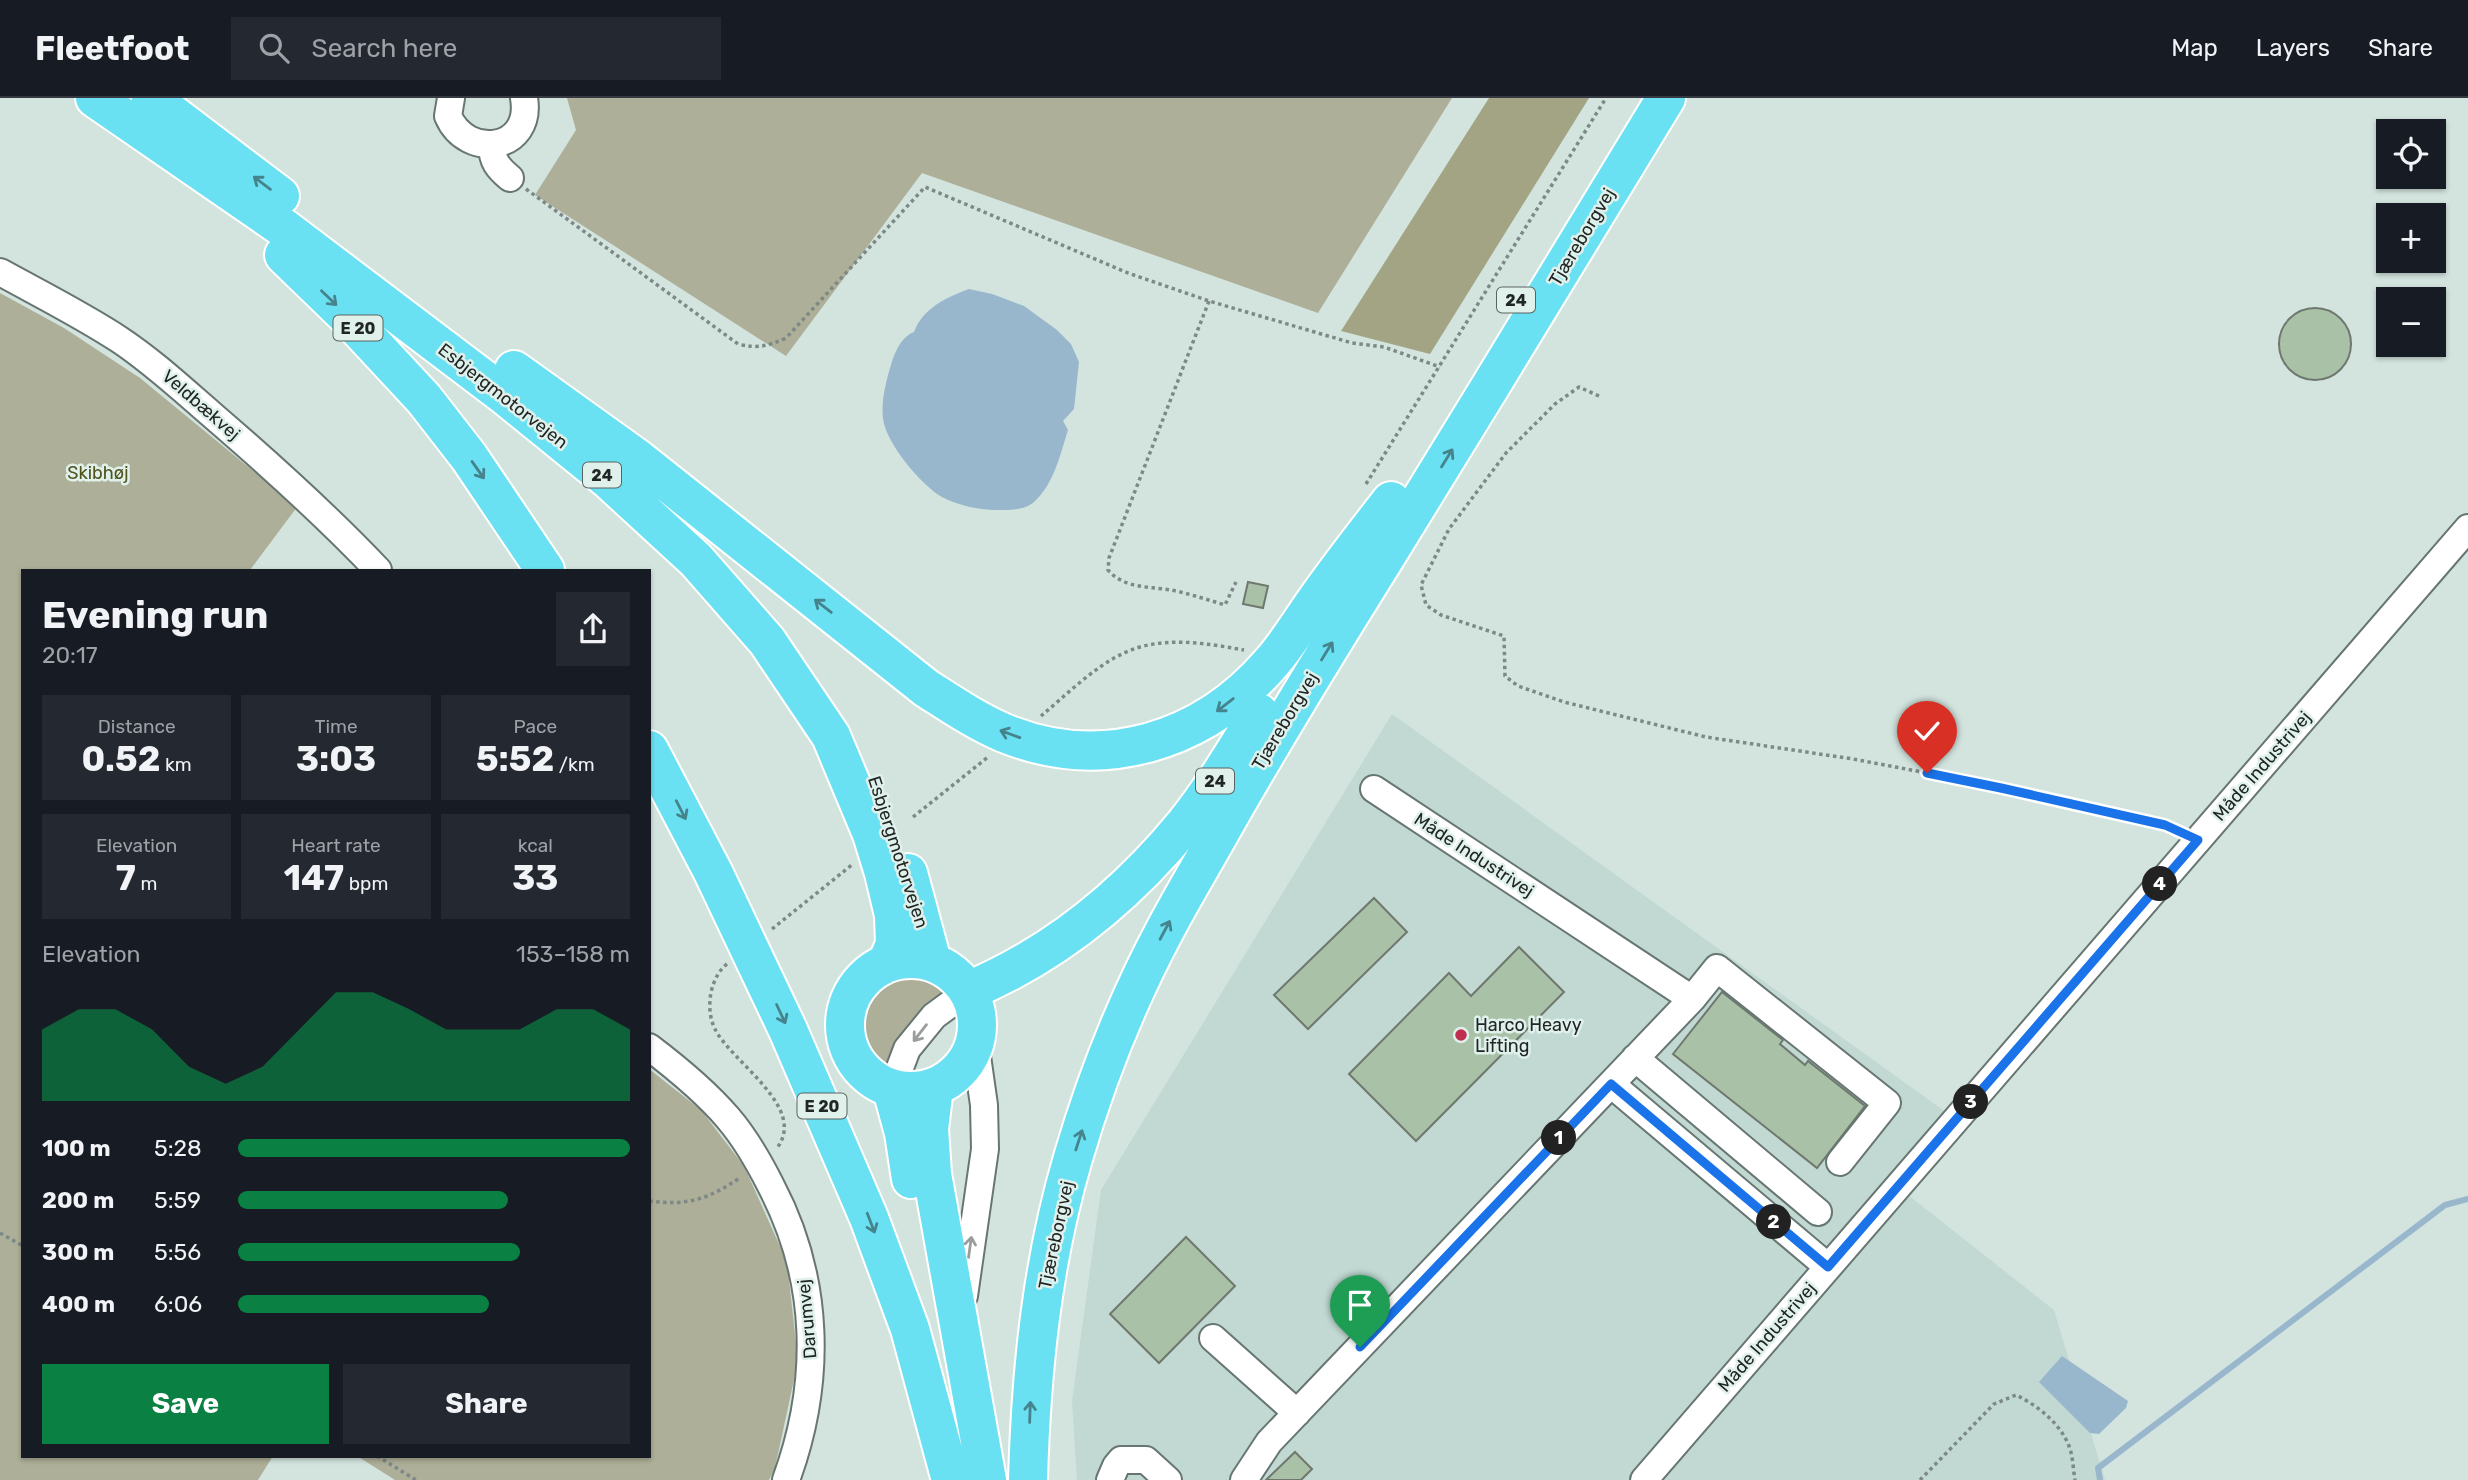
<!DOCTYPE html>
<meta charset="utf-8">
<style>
:root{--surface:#171b24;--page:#242831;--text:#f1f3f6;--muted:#9ea1a6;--line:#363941;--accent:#0b8043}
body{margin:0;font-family:Rubik,sans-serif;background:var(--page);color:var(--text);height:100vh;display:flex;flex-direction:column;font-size:26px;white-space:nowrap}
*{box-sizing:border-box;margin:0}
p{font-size:23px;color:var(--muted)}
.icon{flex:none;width:38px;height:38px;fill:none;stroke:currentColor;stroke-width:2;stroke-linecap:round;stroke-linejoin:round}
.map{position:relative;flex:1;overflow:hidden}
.side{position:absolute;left:21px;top:471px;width:630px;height:889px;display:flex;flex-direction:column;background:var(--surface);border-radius:0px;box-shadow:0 2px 5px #0004}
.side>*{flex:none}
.controls{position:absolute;left:2376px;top:21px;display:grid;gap:14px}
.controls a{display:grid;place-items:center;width:70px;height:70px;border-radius:0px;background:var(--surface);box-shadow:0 2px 5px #0004;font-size:35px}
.pin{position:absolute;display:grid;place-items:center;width:60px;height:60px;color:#fff;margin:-72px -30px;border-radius:50% 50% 50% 0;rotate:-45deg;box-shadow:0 0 7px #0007}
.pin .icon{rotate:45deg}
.km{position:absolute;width:35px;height:35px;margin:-18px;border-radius:50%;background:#222;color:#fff;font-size:19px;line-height:35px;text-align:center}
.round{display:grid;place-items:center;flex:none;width:74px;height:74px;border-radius:0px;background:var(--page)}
.headline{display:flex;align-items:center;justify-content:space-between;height:119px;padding:0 21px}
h1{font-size:38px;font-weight:700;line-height:52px}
.stats{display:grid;grid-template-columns:repeat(3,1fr);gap:10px;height:119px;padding:7px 21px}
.stats div{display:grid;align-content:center;border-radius:0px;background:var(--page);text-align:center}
.stats b{font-size:35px;font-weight:700}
.stats small{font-size:19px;font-weight:400}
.stats p{font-size:19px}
.chart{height:196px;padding:14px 21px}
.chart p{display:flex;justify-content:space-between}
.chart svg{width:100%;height:126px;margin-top:7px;fill:var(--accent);opacity:.7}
.cta{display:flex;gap:14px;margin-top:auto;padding:14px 21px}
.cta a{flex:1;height:80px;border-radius:0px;background:var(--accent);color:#fff;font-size:28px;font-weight:700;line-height:80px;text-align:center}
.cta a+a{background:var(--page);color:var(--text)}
ul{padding:0 21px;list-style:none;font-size:23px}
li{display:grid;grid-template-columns:112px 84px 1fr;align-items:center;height:52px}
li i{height:18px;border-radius:9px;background:var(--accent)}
header{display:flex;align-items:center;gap:42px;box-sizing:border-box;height:98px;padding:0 35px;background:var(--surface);border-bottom:2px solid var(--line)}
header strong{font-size:33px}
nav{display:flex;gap:38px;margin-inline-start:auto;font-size:24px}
.search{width:490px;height:63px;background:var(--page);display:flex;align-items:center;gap:18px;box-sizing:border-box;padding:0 24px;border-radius:0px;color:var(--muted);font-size:26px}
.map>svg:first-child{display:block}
</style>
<header>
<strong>Fleetfoot</strong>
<div class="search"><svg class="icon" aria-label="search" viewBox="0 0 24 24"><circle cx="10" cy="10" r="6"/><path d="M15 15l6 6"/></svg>Search here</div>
<nav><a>Map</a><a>Layers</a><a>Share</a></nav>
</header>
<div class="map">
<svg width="2468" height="1382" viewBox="0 0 2468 1382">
<rect width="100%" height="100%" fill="#d3e4df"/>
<path fill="#c1d9d2" d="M1392,616L1968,1030L1908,1097L2054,1212L2105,1382H1077L1072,1303L1101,1092Z"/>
<path fill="#adaf98" d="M567,0H1452L1318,215L922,75L786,258L535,97L576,32Z
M0,195L64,230L140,280L297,409L250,472H23V1358H273L258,1382H0Z
M915,878L937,885L945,903L896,954L886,969C845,936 862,880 915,878Z
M649,971L701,1012L744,1068L787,1164L798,1263L775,1370L769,1382H395L357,1358H649Z"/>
<path fill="#a2a483" d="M1489,0H1589L1430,256L1341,233Z"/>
<path fill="#98b6cc" d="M969,191L992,196L1024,208L1057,232L1071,246L1079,264L1074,311L1063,323L1068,332C1060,357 1054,386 1034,404C1025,412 1011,412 999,412C980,412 959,408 942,399C921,387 885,344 883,320C881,303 886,283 891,267C895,254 901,239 914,234C923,210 947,199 969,191Z
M2062,1258L2128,1303L2126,1310L2099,1336L2090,1335L2039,1284Z"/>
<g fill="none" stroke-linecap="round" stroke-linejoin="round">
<path stroke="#98b6cc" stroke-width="6" d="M2100,1382L2098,1370L2445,1107L2468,1101"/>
</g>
<path fill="#a9c1a7" stroke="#6f786e" stroke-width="2" d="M2279 246a36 36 0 1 1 72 0a36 36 0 1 1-72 0Z
M1248,484L1268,488L1263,510L1243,506Z
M1374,800L1407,834L1308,931L1274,897Z
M1519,849L1564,894L1416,1043L1349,976L1449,875L1471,898Z
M1722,894L1783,942L1780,946L1805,967L1808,963L1865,1008L1817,1070L1673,956Z
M1186,1139L1235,1188L1159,1265L1110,1216Z
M1295,1354L1312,1371L1301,1382H1266Z"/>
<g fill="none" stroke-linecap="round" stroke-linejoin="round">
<defs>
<path id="minor" d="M451,0L448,18C467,62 533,53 524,0
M492,47C492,63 498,70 510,80
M0,174C40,196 82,217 120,242C153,264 182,291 211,316C269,366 325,416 378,472
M1692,901L1717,870L1887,1005L1840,1064
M649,949C678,971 705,993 728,1020C746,1041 759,1064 771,1088C820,1181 822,1284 786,1382
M1635,960L1818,1114
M1611,986L1828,1169
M892,991L907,951L934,918L968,893
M964,1198L985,1051L984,1007L975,944
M1213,1240L1297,1315
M1110,1382L1116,1368L1121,1362H1146L1168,1382
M1244,1382L1269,1344L1692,901L1374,691
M1644,1382L2468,430"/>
<path id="highway" d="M95,0L285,131L503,296L609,382L696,462L767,543L831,638L872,736L884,775L894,817L895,846L887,865
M151,0L280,98
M284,157L345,216L424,301L469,359L545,472
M514,272L638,361L926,590C951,606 976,623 1004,635C1102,675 1203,644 1271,565C1288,546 1302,522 1317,501C1341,467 1366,435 1391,403
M649,652L713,774L788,932L869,1120L910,1231L951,1382
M908,775L932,864
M845 927a66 66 0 1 1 132 0a66 66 0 1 1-132 0Z
M968,893C1054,857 1126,798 1185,726C1213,691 1236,652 1259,615
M934,989L929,1031L932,1076L987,1382
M892,991L904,1035L911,1081
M1028,1382C1031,1273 1042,1165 1073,1060C1096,981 1127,903 1166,830C1184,796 1204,763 1223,729C1274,639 1328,551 1383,463C1478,309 1572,155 1666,0"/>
</defs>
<use href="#minor" stroke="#677672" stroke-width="30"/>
<use href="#highway" stroke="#fff" stroke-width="42"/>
<path stroke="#7d8986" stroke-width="3.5" stroke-dasharray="3.5 3.5" stroke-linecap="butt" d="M526,91L738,246C757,251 768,248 786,240L925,89L1128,175L1209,203L1352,245L1384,249L1440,269
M1209,203L1109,460L1108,472C1125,492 1153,488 1176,493C1193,497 1209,502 1225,507L1236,484
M1599,298L1579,289L1555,306L1506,355L1449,431L1421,487L1426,507L1441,517L1504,538L1505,578L1518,588L1564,604L1706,639L1853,661L2001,689L2165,727L2177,732
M1366,386L1606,0
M1041,618C1065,598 1094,569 1122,556C1160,537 1204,545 1244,552
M913,719L988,659
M772,831L853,766
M727,866C718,873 714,883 711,894C709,906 709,919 715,931C731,964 808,1009 777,1050
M649,1103C688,1108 709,1101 741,1079
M0,1135L23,1148
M377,1358L416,1382
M386,1358H391
M1920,1382L1994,1306L2016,1297C2037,1307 2060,1325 2069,1348C2073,1358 2073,1371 2075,1382"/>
<use href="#minor" stroke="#fff" stroke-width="26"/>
<use href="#highway" stroke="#6ae1f2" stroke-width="38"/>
</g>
<defs><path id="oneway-shaft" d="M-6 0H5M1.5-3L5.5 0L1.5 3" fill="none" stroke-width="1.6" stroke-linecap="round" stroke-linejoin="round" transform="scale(1.75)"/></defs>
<g stroke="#45848c">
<use href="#oneway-shaft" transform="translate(262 85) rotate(-143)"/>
<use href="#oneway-shaft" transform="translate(329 200) rotate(44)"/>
<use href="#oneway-shaft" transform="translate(1447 360) rotate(-58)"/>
<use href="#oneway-shaft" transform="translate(478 372) rotate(55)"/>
<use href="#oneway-shaft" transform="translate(823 508) rotate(-142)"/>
<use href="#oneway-shaft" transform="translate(1327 553) rotate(-58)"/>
<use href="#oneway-shaft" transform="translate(1225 607) rotate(142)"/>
<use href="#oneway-shaft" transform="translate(1010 636) rotate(-160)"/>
<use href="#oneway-shaft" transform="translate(681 712) rotate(63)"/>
<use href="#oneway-shaft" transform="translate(1165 832) rotate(-62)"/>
<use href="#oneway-shaft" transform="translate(781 916) rotate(65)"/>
<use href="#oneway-shaft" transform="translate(1079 1042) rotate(-72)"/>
<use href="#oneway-shaft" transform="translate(871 1125) rotate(69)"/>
<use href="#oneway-shaft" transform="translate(1030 1314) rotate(-88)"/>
</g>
<g stroke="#9b9d9d">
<use href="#oneway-shaft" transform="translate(920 935) rotate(128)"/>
<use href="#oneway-shaft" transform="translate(970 1149) rotate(-82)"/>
</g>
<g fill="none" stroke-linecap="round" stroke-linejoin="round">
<defs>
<path id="route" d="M1360,1249L1611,986L1828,1169L2198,742L2165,727L2001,690L1927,675"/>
</defs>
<use href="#route" stroke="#fff" stroke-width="14"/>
<use href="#route" stroke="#1a73e8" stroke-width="9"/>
</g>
<circle fill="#bf2f4f" stroke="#e0f1ec" stroke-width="2.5" cx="1461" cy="937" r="7"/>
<g text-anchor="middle" stroke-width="5" stroke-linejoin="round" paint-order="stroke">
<g fill="#e0f1ec" stroke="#5a6361" stroke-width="2">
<rect x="1497" y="189.5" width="38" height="25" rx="5"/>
<rect x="333.5" y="217.5" width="49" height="25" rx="5"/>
<rect x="583" y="364.5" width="38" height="25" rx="5"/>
<rect x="1196" y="670.5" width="38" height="25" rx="5"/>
<rect x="797.5" y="995.5" width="49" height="25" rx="5"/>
</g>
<g font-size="16" font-weight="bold" fill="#202625">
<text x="1516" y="208">24</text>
<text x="358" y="236">E 20</text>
<text x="602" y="383">24</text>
<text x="1215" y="689">24</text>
<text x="822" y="1014">E 20</text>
</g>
<g font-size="18" fill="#202625" stroke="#e0f1ec">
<text transform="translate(1582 139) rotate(-59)" y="6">Tjæreborgvej</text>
<text transform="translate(503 298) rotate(38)" y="6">Esbjergmotorvejen</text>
<text transform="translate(201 307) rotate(41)" y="6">Veldbækvej</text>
<text transform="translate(1285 623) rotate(-59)" y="6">Tjæreborgvej</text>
<text transform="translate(2262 668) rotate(-49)" y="6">Måde Industrivej</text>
<text transform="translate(898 754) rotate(72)" y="6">Esbjergmotorvejen</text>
<text transform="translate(1474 757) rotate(33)" y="6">Måde Industrivej</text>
<text transform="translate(1056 1137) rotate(-78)" y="6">Tjæreborgvej</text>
<text transform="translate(807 1221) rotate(-95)" y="6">Darumvej</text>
<text transform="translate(1767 1239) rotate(-49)" y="6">Måde Industrivej</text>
</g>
<g font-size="18" fill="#51521c" stroke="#e0f1ec">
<text x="98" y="381">Skibhøj</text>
</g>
<g font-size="18" fill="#202625" stroke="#e0f1ec" text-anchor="start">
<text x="1475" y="933">Harco Heavy<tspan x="1475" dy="21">Lifting</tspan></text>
</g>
</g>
</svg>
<div class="controls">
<a><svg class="icon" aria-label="locate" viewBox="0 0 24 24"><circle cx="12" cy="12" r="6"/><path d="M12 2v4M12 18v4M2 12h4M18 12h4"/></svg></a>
<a>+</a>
<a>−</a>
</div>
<div class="pin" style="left:1360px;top:1249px;background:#1e9e55"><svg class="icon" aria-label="arrive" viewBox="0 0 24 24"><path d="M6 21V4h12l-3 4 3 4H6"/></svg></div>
<div class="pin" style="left:1927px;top:675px;background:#d93025"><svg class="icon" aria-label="check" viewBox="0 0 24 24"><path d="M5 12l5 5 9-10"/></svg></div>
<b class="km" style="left:1559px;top:1040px">1</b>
<b class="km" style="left:1774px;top:1124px">2</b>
<b class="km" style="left:1971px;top:1004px">3</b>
<b class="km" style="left:2160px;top:786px">4</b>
<section class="side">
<div class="headline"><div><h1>Evening run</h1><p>20:17</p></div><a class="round"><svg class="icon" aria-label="share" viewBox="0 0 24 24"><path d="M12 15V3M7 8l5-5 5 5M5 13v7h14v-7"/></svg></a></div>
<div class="stats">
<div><p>Distance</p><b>0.52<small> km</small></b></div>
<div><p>Time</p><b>3:03</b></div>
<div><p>Pace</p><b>5:52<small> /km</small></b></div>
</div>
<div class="stats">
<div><p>Elevation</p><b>7<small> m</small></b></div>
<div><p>Heart rate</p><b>147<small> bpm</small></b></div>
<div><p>kcal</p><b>33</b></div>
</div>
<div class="chart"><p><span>Elevation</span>153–158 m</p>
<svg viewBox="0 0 160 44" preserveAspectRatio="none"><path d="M0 44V19L10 12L20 12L30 19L40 32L50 38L60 32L70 19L80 6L90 6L100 12L110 19L120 19L130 19L140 12L150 12L160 19V44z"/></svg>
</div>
<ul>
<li><b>100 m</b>5:28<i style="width:100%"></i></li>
<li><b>200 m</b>5:59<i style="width:69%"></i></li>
<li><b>300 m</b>5:56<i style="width:72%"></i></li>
<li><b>400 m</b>6:06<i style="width:64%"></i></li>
</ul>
<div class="cta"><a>Save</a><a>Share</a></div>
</section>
</div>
